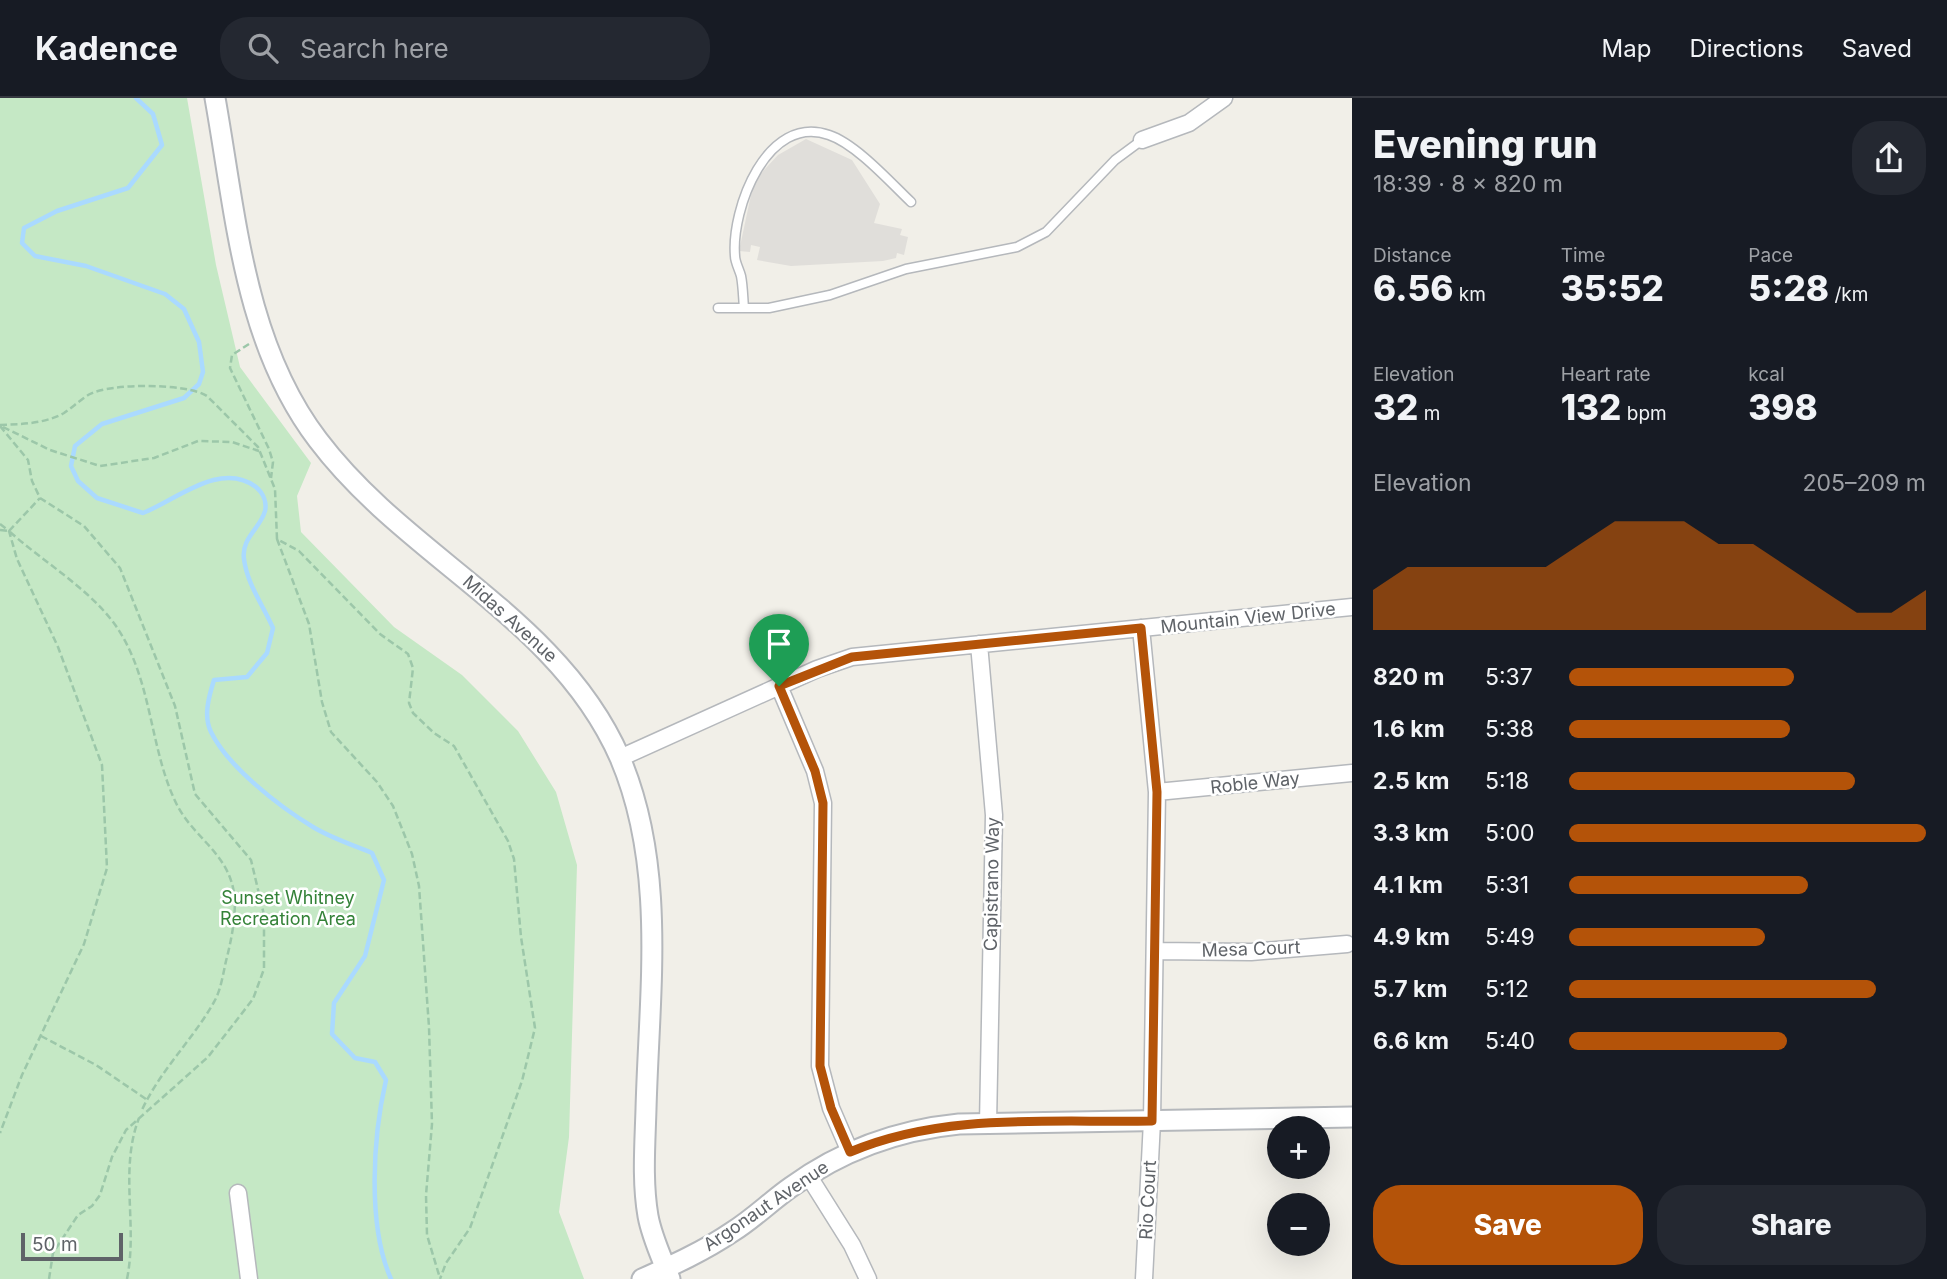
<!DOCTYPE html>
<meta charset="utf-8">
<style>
:root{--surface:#171b24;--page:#242831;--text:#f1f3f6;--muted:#9ea1a6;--line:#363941;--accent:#b45309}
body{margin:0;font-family:Inter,sans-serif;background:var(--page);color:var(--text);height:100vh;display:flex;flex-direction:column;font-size:26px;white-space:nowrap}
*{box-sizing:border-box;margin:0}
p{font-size:23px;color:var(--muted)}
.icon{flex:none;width:38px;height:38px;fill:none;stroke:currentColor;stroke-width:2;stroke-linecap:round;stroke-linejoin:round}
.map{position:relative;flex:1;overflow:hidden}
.side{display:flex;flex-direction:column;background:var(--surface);width:595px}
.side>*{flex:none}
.controls{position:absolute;left:1267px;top:1018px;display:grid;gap:14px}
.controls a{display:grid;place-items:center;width:63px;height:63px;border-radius:50%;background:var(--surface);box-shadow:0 7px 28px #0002;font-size:35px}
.scale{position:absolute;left:21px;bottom:18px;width:102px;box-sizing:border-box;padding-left:7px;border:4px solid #5f6368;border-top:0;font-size:19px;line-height:24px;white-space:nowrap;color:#5f6368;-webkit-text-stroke:5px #fff;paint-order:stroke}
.pin{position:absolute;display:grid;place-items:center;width:60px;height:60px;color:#fff;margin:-72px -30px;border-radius:50% 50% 50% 0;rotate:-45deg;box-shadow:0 0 7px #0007}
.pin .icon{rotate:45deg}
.round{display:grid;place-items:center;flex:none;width:74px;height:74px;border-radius:28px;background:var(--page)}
.head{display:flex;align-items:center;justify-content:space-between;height:119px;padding:0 21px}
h1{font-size:38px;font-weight:800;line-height:52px}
.metrics{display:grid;grid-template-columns:repeat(3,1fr);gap:10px;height:119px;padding:7px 21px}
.metrics div{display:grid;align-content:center}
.metrics b{font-size:35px;font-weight:800}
.metrics small{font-size:19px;font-weight:400}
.metrics p{font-size:19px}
.chart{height:196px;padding:14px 21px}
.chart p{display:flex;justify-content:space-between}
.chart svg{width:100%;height:126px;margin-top:7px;fill:var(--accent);opacity:.7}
.cta{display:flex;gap:14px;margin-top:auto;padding:14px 21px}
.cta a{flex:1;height:80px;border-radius:28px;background:var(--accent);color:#fff;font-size:28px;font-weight:800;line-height:80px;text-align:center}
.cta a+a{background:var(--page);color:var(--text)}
ul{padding:0 21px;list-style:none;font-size:23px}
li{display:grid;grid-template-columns:112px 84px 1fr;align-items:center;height:52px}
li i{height:18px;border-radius:9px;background:var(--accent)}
header{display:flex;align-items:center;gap:42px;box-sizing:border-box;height:98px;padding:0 35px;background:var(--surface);border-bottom:2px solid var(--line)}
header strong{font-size:33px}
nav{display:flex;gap:38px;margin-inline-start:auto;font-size:24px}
.search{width:490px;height:63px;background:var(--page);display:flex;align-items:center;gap:18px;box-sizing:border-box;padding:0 24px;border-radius:28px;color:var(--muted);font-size:26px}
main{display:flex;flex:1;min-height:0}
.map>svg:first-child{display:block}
</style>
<header>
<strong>Kadence</strong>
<div class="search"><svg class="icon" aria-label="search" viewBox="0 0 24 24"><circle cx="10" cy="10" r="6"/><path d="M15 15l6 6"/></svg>Search here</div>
<nav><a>Map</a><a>Directions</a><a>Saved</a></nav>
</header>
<main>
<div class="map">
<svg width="1352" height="1181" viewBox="0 0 1352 1181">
<rect width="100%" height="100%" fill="#f1efe8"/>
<path fill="#e0deda" d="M806,41L852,62L880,106L874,125L902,131L900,137L908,139L904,157L897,155L896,160L883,163L791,168L757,162L760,149L751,147L750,154L739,153L754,83L778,57Z"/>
<path fill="#c5e8c5" d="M0,0H187L216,167L240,269L311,365L297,398L301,434L394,529L462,577L518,633L556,694L577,767L569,1039L559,1114L584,1181H0Z"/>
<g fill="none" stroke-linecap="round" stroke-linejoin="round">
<path stroke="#aadaff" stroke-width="4.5" d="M136,0L153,16L162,47L128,90L57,113L24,130L22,145L35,158L86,168L165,196L184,211L199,244L203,274L199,286L184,300L102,326L75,348L71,368L78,383L97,400L143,415C176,402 221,362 256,389C263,395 267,404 265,413C260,431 241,440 244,461C247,486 263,507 273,530L267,555L247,579L214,582C209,598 203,618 211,634C228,669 280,709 313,729C331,740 353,747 372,755L384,782L365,858L334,905L332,936L355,960L375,964L386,982C373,1038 367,1127 391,1181"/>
<defs>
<path id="service" d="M718,210H769L830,197L906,171L1017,149L1046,134L1115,62L1142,42
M744,210C743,199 743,188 741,178C739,171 735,164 735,158C731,111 767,15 829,37C856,46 890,84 911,104"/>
<path id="minor" d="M1142,42L1189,25L1224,0
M1141,530L1157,694L1152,1023L1144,1181
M979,546L994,717L988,1026
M779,588L815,673L823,705L820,968L831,1010L850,1054
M620,660L817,571L852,559L1352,509
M1157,694L1352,675
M1155,853L1251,854L1347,846
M808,1077L852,1147L868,1181
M238,1095L249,1181"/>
<path id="tertiary" d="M215,0C236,117 244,245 318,342C407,460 559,520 620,660C667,770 649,895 646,1011C645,1046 642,1083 648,1118C652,1140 662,1160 670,1181
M642,1181C673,1167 704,1153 732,1134C753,1121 771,1103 791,1089C842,1052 898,1032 959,1026L1352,1019"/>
</defs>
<use href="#service" stroke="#b5b8bc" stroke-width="11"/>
<use href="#minor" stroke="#b5b8bc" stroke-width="19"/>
<use href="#tertiary" stroke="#b5b8bc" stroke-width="23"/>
<path stroke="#9cc7a9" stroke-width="2.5" stroke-dasharray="7 3.5" stroke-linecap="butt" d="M249,246L232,257L230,270L269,351L273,364L271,380
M0,327C22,326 44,326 64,315C73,309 81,301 90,296C111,285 187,285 207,298L258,349L275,391L277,441L299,453L380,536L408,556L413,570L409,605L413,615L434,635L454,648L508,743L514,761L521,839L535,930L522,983L470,1130L446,1165L440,1181
M0,328L28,362L32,383L40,400L84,428L120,470L175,608L195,696L251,762L264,817V871L253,901L208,959L126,1032L112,1059L100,1097L92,1108L78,1117L53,1155L49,1181
M3,329L50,352L100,368L154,360L198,343L232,344L259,353
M0,426L9,433L17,461L58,549L102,667L107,770L84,846L22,977L0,1035
M0,432L9,433C43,464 89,490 116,528C153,582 149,651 177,707C194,740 228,755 234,795C237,815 231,844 226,863C223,876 221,892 214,904C192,943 160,972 141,1014
M9,433L40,400
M277,441L309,526L322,604L331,634L377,684L393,708L412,756L419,788L429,929L432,1026L426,1097L427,1137L439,1177
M41,938L96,967L146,1001
M127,1181C138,1127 119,1072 139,1020"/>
<use href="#service" stroke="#fff" stroke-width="8"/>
<use href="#minor" stroke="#fff" stroke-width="16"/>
<use href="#tertiary" stroke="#fff" stroke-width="19"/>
</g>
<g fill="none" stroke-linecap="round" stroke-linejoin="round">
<defs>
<path id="route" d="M1141,530L1157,694L1152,1023C1052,1025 944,1014 850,1054L831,1010L820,968L823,705L815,673L779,588L852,559Z"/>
</defs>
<use href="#route" stroke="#fff" stroke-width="14"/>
<use href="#route" stroke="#b45309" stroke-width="9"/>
</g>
<g text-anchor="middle" stroke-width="5" stroke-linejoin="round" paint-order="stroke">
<g font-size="18" fill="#5f6368" stroke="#fff">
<text transform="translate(1248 520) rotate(-6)" y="6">Mountain View Drive</text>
<text transform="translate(510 521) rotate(42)" y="6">Midas Avenue</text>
<text transform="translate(1255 685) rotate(-6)" y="6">Roble Way</text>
<text transform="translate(992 786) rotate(-89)" y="6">Capistrano Way</text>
<text transform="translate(1251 851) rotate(-2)" y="6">Mesa Court</text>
<text transform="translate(1148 1102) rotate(-87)" y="6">Rio Court</text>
<text transform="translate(766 1108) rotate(-34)" y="6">Argonaut Avenue</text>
</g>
<g font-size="18" fill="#348238" stroke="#fff">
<text x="288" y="806">Sunset Whitney<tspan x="288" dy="21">Recreation Area</tspan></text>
</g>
</g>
</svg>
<div class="controls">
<a>+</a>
<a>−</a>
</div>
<div class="scale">50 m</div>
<div class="pin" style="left:779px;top:588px;background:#1e9e55"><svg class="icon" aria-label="arrive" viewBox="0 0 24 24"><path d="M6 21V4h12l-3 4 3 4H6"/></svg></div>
</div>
<section class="side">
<div class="head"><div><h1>Evening run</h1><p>18:39 · 8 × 820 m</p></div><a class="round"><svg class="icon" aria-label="share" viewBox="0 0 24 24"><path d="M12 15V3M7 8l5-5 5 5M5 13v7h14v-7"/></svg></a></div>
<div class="metrics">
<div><p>Distance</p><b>6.56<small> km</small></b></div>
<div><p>Time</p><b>35:52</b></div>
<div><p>Pace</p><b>5:28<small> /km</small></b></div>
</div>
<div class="metrics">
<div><p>Elevation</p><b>32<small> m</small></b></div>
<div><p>Heart rate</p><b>132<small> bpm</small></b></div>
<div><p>kcal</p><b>398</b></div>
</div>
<div class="chart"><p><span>Elevation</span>205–209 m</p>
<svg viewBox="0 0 160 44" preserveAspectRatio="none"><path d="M0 44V30L10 22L20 22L30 22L40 22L50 22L60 14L70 6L80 6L90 6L100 14L110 14L120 22L130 30L140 38L150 38L160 30V44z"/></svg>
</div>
<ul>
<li><b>820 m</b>5:37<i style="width:63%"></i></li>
<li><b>1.6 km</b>5:38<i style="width:62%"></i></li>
<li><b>2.5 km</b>5:18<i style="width:80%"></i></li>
<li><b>3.3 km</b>5:00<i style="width:100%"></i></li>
<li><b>4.1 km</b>5:31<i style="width:67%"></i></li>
<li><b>4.9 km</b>5:49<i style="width:55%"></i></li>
<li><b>5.7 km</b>5:12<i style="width:86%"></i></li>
<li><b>6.6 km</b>5:40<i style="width:61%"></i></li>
</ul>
<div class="cta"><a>Save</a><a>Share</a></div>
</section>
</main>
